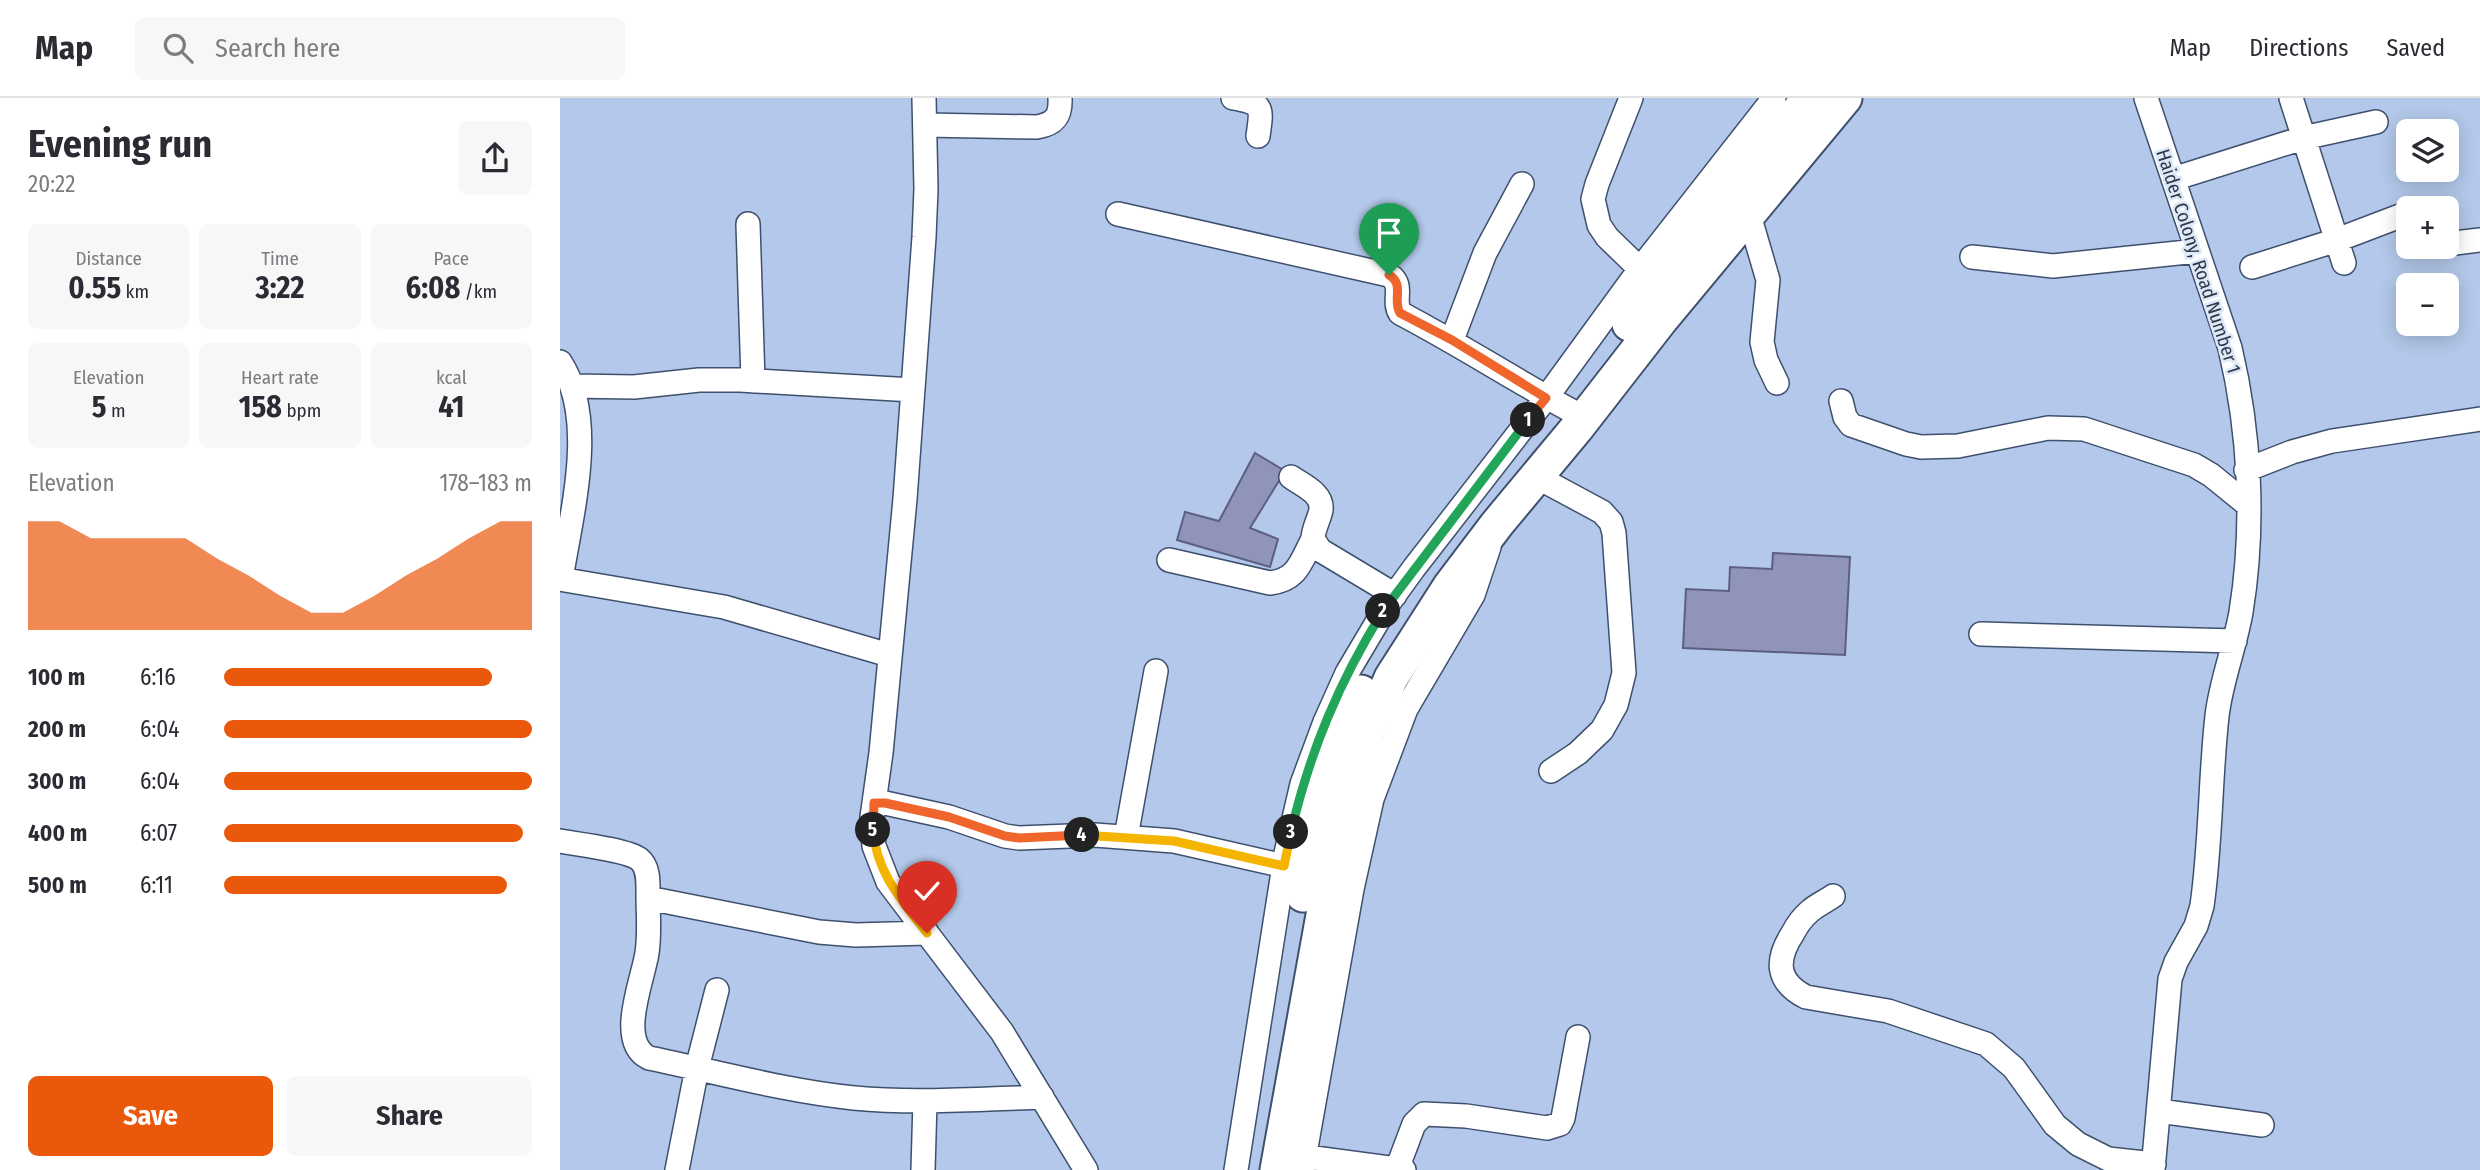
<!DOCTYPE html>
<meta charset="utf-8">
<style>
:root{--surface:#fff;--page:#f7f7f7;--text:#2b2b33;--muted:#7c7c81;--line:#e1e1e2;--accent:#ea580c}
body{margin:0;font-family:"Fira Sans Condensed",sans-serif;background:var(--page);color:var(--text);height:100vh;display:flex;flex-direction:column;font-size:26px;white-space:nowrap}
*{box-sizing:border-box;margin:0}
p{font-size:23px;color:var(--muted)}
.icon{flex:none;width:38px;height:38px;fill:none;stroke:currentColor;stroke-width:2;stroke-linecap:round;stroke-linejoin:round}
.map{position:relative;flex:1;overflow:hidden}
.side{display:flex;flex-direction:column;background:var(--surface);width:560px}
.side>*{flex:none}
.buttons{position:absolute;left:1836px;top:21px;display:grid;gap:14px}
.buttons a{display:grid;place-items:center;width:63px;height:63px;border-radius:10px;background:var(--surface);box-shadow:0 4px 18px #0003;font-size:35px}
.pin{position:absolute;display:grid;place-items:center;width:60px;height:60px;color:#fff;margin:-72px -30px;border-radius:50% 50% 50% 0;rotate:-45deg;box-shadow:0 0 7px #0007}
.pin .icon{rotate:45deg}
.km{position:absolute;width:35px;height:35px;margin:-18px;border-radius:50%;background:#222;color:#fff;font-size:19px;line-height:35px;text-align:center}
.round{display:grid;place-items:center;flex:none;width:74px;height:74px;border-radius:10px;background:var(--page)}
.headline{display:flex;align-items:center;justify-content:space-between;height:119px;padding:0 28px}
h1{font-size:38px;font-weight:700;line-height:52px}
.metrics{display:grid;grid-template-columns:repeat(3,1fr);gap:10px;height:119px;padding:7px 28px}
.metrics div{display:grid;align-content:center;border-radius:10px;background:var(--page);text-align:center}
.metrics b{font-size:30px;font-weight:700}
.metrics small{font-size:19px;font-weight:400}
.metrics p{font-size:19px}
.chart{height:196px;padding:14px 28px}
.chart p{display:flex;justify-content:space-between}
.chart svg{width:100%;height:126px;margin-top:7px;fill:var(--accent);opacity:.7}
.primary-button{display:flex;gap:14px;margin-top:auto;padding:14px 28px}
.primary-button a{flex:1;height:80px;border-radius:10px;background:var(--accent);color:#fff;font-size:28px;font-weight:700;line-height:80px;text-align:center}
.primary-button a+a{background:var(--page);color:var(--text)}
ul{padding:0 28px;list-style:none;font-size:23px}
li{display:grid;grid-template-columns:112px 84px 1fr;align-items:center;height:52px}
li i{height:18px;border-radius:9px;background:var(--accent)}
header{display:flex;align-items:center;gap:42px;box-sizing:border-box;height:98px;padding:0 35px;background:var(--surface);border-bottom:2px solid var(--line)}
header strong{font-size:33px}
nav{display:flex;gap:38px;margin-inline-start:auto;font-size:24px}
.search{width:490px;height:63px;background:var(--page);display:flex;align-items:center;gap:18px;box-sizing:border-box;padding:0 24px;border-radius:10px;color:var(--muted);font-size:26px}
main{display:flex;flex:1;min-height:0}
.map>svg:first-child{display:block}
</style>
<header>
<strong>Map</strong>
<div class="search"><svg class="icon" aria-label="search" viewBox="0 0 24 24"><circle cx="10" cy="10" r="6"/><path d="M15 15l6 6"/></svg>Search here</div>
<nav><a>Map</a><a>Directions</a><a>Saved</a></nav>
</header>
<main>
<section class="side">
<div class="headline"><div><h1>Evening run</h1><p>20:22</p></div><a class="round"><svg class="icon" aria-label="share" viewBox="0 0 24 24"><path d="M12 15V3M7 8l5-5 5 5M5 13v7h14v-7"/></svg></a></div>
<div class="metrics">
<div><p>Distance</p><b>0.55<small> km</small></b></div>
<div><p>Time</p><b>3:22</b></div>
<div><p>Pace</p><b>6:08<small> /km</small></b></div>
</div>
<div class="metrics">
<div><p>Elevation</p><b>5<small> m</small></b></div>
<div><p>Heart rate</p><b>158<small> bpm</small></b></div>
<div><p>kcal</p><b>41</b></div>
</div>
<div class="chart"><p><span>Elevation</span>178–183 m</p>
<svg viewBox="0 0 160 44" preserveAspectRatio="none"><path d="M0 44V6L10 6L20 12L30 12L40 12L50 12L60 19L70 25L80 32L90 38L100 38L110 32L120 25L130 19L140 12L150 6L160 6V44z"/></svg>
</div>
<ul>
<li><b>100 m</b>6:16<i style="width:87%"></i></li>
<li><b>200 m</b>6:04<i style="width:100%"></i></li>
<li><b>300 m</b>6:04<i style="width:100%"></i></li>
<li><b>400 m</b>6:07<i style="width:97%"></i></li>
<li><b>500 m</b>6:11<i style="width:92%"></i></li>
</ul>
<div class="primary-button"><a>Save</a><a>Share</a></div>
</section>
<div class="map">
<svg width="1920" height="1072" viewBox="0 0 1920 1072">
<rect width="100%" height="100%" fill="#b3c8ea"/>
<path fill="#9094b8" stroke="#5c5f81" stroke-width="2" d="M695,355L725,373L690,430L718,441L710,469L617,442L625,414L659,423Z
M1213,455L1290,459L1285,557L1123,550L1126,491L1169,493L1170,469L1212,471Z"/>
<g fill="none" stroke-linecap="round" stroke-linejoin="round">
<defs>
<path id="minor" d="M364,0L366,91L364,139L345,401L321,655L312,719L314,748L328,784L442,934L526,1072
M673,0C704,5 702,10 698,38
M1071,0L1037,86L1033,101L1039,127L1047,139L1080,171
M1586,0L1670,250C1690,334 1695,428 1681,514C1675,549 1661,583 1657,618C1650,681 1651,745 1642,808L1636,828L1616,864L1610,881L1593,1072
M1731,0L1784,165
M365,27L477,29C495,26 501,18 500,0
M1613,81L1743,40L1816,24
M558,116L829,177C845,187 832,202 840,215C903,248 962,287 1025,320
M1189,117L1208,182L1202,244L1206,262L1217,285
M188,126L193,283
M1886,144L1895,145L1920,142
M1412,159L1493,168L1637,153
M1692,169L1777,142L1848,115
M892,242L925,155L962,86
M0,264C38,321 11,417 1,481
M12,288L74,289L139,282H180L353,292
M1281,303L1285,319L1291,327L1346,346L1361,349L1398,348L1488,330L1524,331L1634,367L1651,377L1688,407
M1686,372L1732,354L1772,343L1920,321
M731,379C742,387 763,395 761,412C759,422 753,431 753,441L760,452L835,497
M977,379L1042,414L1051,424L1054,435L1064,575L1056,607L1042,632L1018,655L991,673
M609,462L710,485C738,482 741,463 753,441
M0,481L164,509L329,557
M1421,536L1675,543
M314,705H325L389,719L445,738L459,740L535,737L614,743L724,768
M566,739L596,573
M0,743C17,746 67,752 79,761C89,769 88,784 88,796C88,815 90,836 87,855C83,882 56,944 89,960C157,974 225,993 294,1000C357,1006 419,1001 482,999
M1273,798C1266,803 1257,807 1250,813C1243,819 1237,827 1233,835C1216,861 1215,883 1246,899L1328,913L1426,946L1454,970L1495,1027L1518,1046L1548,1061L1594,1066
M88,800L259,834L296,837L367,835
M1599,1013L1702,1027
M732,1057L844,1072
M837,1071L854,1026L864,1016L906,1018L987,1030L1000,1026L1003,1020L1018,939
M117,1072L137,970L157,892
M363,1072L365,1003
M676,1072L726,755L742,686L765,624L787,575L828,506L854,470L986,300L1080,171L1214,0
M742,1072L792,791L812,701L846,611L913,497L929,449"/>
<path id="highway" d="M1069,226L1137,138L1249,0
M743,797L763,693L780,641L801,594
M717,1072L778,734L808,633L831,580L890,488L937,426L1016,331L1100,223L1285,0"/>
</defs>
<use href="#minor" stroke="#3f506e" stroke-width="26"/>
<use href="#highway" stroke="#3f506e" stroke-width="37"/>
<use href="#minor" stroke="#fff" stroke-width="23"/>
<use href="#highway" stroke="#fff" stroke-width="33"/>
</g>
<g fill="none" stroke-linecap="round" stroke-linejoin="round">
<defs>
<path id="split-1" d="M829,177C845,186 832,202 840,215L892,242L986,300L968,322"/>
<path id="split-2" d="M823,513L968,322"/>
<path id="split-3" d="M731,734C750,653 779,584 823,513"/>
<path id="split-4" d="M522,737L614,743L724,768L731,734"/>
<path id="split-5" d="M313,732L314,705H325L389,719L445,738L459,740L522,737"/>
<path id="split-6" d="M313,732C316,774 342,803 367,835"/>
</defs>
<use href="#split-1" stroke="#fff" stroke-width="14"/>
<use href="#split-2" stroke="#fff" stroke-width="14"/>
<use href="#split-3" stroke="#fff" stroke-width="14"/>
<use href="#split-4" stroke="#fff" stroke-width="14"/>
<use href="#split-5" stroke="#fff" stroke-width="14"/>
<use href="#split-6" stroke="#fff" stroke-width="14"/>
<use href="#split-1" stroke="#f0652b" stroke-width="9"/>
<use href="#split-2" stroke="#22a559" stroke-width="9"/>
<use href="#split-3" stroke="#22a559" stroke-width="9"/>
<use href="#split-4" stroke="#f5b400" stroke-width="9"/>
<use href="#split-5" stroke="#f0652b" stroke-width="9"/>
<use href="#split-6" stroke="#f5b400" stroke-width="9"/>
</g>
<g text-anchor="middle" stroke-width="5" stroke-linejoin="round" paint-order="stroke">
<g font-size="19" fill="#303846" stroke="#dde8f9">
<text transform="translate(1639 163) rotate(72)" y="7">Haider Colony, Road Number 1</text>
</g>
</g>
</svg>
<div class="buttons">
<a><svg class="icon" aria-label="layers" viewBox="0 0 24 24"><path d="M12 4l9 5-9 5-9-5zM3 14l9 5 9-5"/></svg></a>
<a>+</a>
<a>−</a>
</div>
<div class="pin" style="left:829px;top:177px;background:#1e9e55"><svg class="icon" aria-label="arrive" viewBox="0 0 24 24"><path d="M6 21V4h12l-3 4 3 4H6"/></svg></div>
<div class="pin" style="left:367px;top:835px;background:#d93025"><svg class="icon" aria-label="check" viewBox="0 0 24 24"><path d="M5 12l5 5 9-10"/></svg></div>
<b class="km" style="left:968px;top:322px">1</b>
<b class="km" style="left:823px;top:513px">2</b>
<b class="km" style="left:731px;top:734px">3</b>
<b class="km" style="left:522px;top:737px">4</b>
<b class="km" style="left:313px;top:732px">5</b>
</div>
</main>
